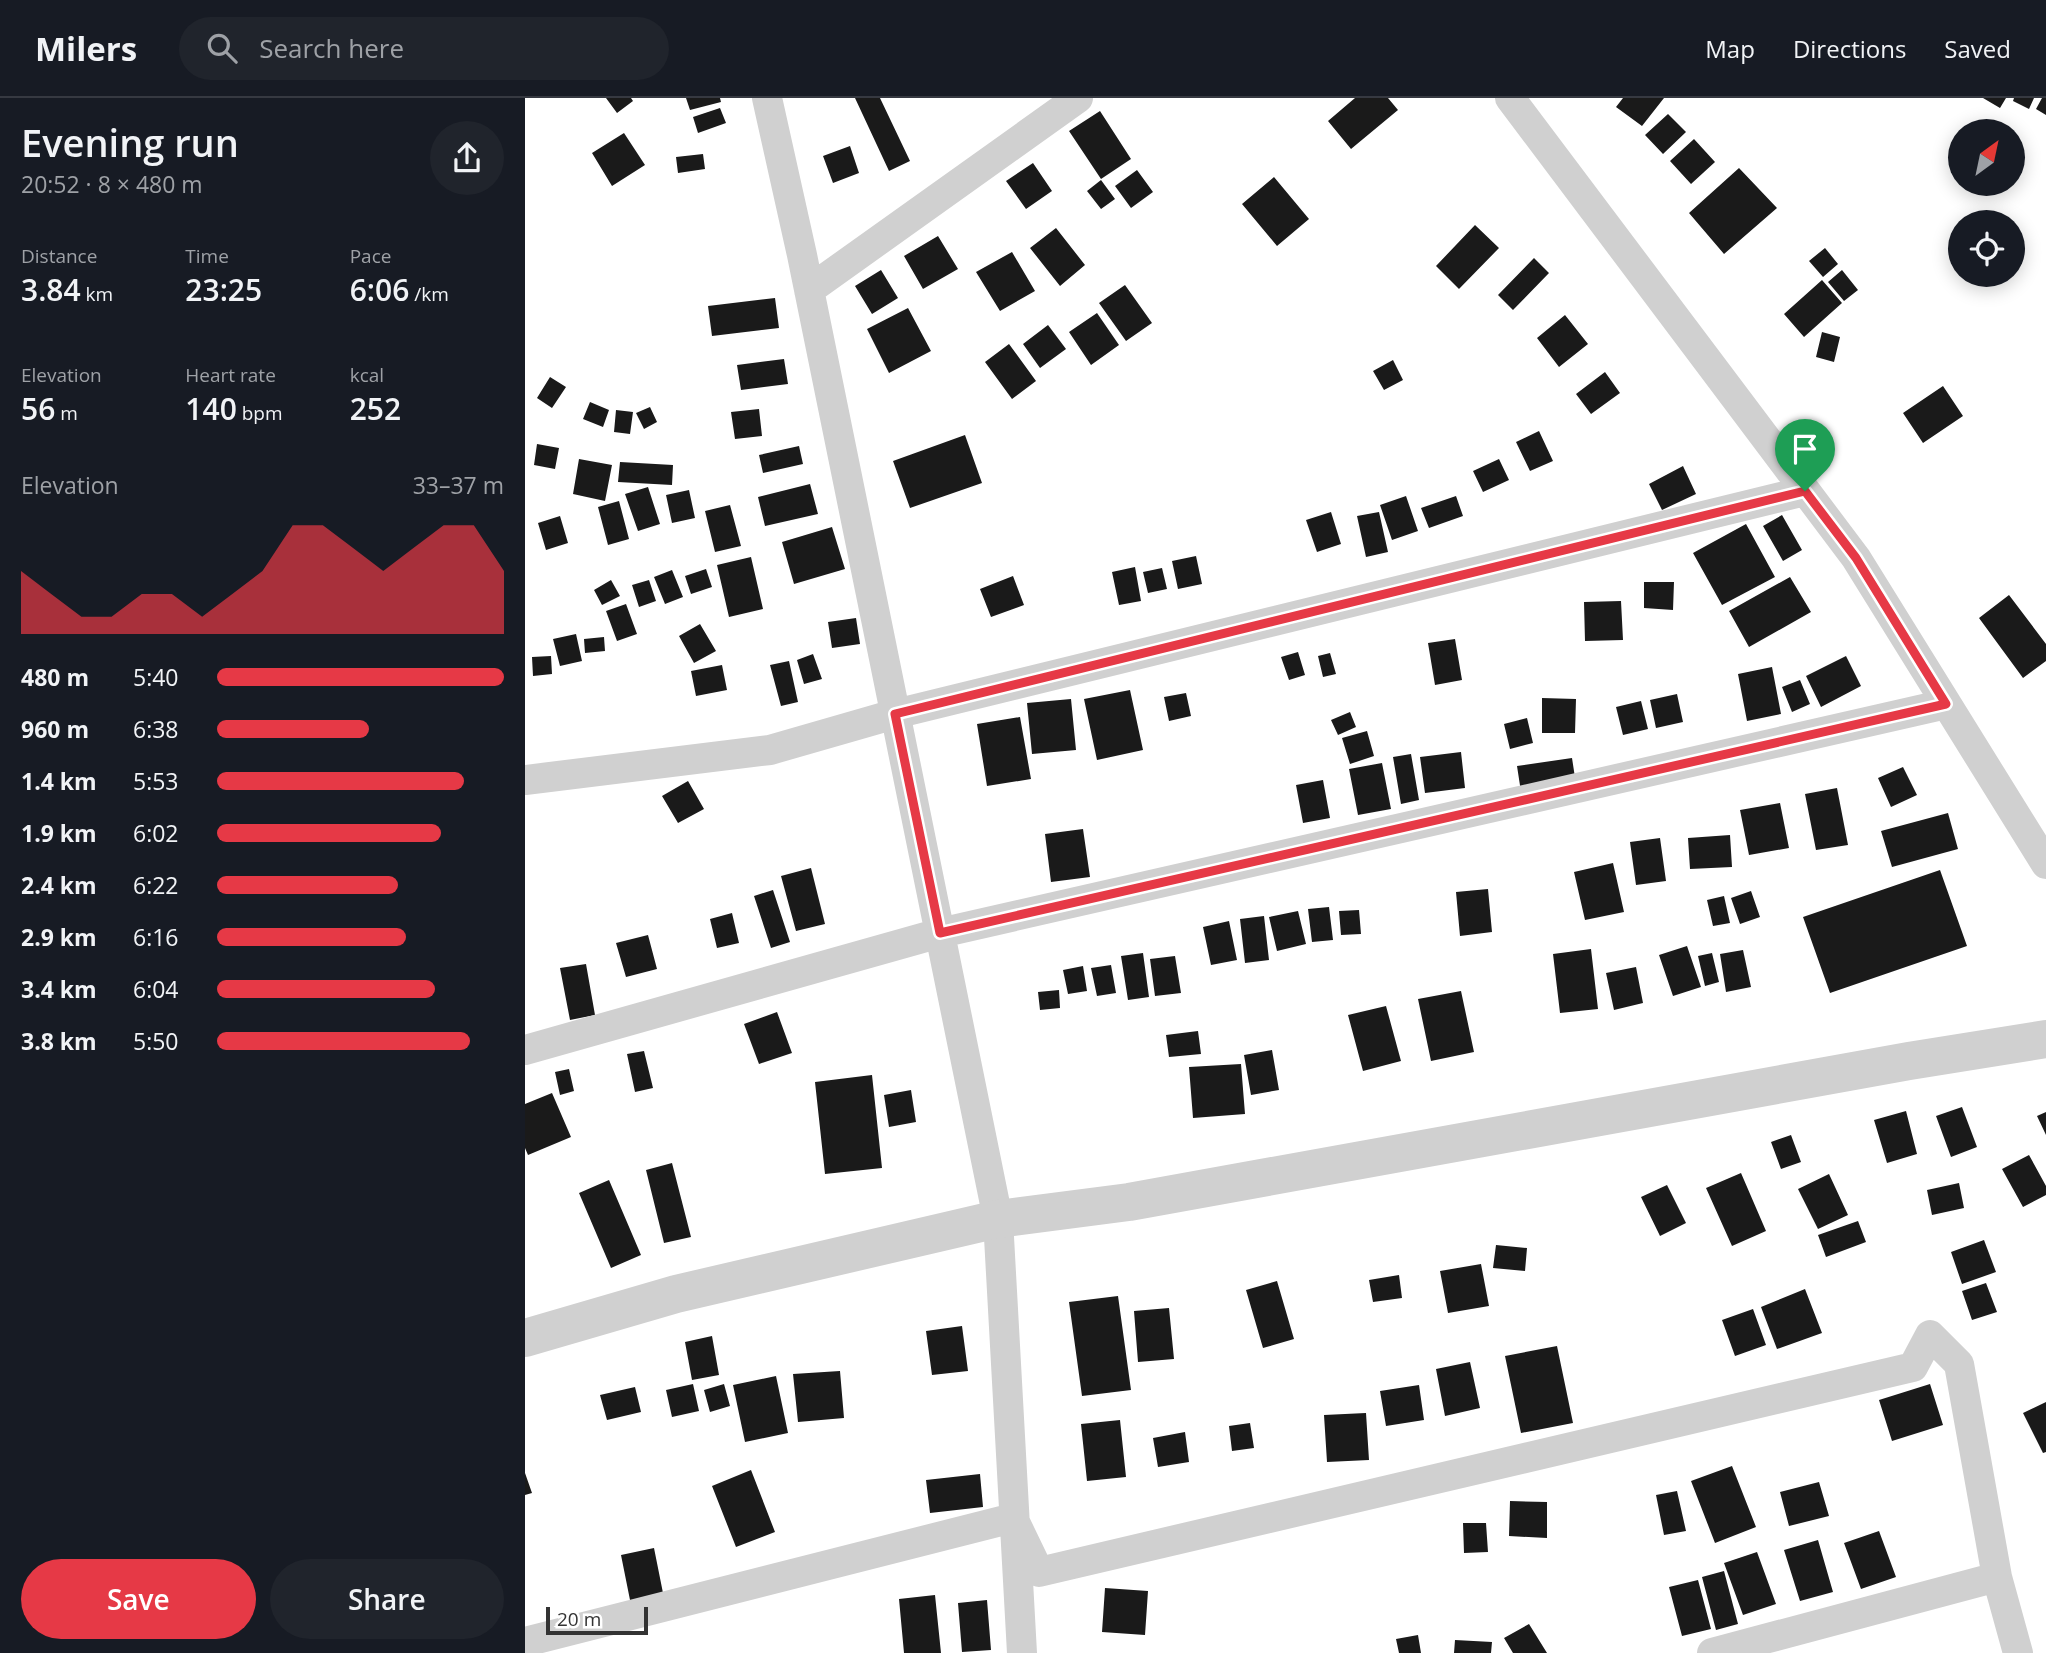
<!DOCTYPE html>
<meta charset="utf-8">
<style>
:root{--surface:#171b24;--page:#20242c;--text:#f1f3f6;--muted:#9ea1a6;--line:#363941;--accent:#e63946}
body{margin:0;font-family:"Open Sans",sans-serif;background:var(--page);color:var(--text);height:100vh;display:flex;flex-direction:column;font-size:26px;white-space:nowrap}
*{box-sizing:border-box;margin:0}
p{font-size:23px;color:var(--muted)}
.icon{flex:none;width:38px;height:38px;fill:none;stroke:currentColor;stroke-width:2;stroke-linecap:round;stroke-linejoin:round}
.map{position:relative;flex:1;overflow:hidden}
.side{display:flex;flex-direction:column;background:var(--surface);width:525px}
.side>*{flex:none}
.needle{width:46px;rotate:33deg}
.buttons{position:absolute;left:1423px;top:21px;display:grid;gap:14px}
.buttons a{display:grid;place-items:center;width:77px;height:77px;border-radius:50%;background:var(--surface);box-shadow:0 4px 18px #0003;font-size:35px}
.scale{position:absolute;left:21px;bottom:18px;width:102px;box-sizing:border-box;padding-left:7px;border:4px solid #333;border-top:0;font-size:19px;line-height:24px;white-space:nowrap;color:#333;-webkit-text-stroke:5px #fff;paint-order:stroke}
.pin{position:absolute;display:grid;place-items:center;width:60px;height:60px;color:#fff;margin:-72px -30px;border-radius:50% 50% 50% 0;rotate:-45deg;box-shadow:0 0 7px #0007}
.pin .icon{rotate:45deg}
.round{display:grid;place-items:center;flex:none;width:74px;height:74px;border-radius:37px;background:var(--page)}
.overview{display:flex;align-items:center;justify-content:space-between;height:119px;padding:0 21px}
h1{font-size:38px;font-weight:600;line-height:52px}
.stats{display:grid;grid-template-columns:repeat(3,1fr);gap:10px;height:119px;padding:7px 21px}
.stats div{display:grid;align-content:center}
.stats b{font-size:30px;font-weight:600}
.stats small{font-size:19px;font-weight:400}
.stats p{font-size:19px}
.chart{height:196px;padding:14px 21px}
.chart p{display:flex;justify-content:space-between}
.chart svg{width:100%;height:126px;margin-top:7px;fill:var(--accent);opacity:.7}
.button{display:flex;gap:14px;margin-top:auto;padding:14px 21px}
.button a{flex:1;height:80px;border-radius:42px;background:var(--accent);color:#fff;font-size:28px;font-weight:600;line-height:80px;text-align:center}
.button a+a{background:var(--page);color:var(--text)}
ul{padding:0 21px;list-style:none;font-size:23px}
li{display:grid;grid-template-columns:112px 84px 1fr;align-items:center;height:52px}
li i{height:18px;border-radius:9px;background:var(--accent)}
header{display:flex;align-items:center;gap:42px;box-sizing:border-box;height:98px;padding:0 35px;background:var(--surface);border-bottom:2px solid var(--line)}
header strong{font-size:33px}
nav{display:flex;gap:38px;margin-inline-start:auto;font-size:24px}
.search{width:490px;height:63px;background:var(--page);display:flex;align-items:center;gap:18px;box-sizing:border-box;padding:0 24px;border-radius:38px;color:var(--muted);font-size:26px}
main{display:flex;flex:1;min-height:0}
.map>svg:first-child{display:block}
</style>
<header>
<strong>Milers</strong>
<div class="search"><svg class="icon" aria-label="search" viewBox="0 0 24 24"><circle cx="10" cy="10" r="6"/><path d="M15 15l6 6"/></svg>Search here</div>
<nav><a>Map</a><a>Directions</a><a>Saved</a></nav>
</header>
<main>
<section class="side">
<div class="overview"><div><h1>Evening run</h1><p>20:52 · 8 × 480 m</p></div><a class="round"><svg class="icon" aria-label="share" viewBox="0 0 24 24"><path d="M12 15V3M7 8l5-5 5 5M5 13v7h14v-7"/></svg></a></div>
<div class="stats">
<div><p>Distance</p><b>3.84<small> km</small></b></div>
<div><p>Time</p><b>23:25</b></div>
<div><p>Pace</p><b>6:06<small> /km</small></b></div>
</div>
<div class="stats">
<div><p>Elevation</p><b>56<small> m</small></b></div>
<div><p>Heart rate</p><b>140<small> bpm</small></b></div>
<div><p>kcal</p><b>252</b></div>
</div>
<div class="chart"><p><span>Elevation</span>33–37 m</p>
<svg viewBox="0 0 160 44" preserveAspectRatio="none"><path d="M0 44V22L10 30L20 38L30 38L40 30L50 30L60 38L70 30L80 22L90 6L100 6L110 14L120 22L130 14L140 6L150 6L160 22V44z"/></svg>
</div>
<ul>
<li><b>480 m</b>5:40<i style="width:100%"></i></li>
<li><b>960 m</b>6:38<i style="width:53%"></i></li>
<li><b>1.4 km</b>5:53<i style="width:86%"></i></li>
<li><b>1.9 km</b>6:02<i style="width:78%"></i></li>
<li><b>2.4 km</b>6:22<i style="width:63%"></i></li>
<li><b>2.9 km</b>6:16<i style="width:66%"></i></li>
<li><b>3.4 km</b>6:04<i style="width:76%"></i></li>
<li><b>3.8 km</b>5:50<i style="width:88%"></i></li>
</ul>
<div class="button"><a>Save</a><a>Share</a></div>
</section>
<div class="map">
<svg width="1521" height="1555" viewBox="0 0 1521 1555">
<rect width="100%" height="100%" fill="#fff"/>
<path fill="#1a1a1a" d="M81,0H106L108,3L92,15Z
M161,0H195L196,4L165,12Z
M330,0H355L385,63L364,73Z
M830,0H863L873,12L826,51L803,23Z
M1098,0H1139L1117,28L1091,9Z
M1458,0H1481L1475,10Z
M1489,0H1509L1504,11L1488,3Z
M1517,0H1521V17L1511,11Z
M195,10L201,25L173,35L168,19Z
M575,13L606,61L576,81L544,33Z
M1143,16L1161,34L1138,56L1120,37Z
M99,35L120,67L87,88L67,55Z
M1169,41L1190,64L1166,86L1145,63Z
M325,48L334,75L308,85L298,58Z
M178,56L180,71L153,75L151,59Z
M508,65L527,93L501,111L481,83Z
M1214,70L1252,110L1199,156L1164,115Z
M612,72L628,94L606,110L590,88Z
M749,79L784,121L752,148L717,106Z
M576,82L590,101L576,111L562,93Z
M950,127L974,150L934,191L911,168Z
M531,130L560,167L535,188L505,150Z
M413,138L433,171L398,191L379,158Z
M1300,150L1313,166L1298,179L1284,163Z
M487,154L510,193L475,213L451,174Z
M1009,160L1024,175L988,212L973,197Z
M356,172L373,200L347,216L330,188Z
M1317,172L1333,192L1319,203L1303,184Z
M1297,182L1317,205L1279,239L1259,216Z
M600,187L627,225L601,243L574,205Z
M250,200L254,230L187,238L183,208Z
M383,210L406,253L364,275L342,231Z
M572,215L594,247L566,267L544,234Z
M1040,217L1063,246L1034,269L1012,240Z
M523,227L541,251L515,270L498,246Z
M1297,234L1315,239L1309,264L1291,259Z
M484,246L511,283L487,301L460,264Z
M259,261L263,286L216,292L212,267Z
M868,262L878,282L859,292L848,273Z
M1080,274L1095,295L1066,316L1051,296Z
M25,279L41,289L27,310L12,300Z
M1418,288L1438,318L1398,345L1378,315Z
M65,304L84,312L78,329L58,321Z
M125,309L132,324L119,331L111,315Z
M234,311L237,338L210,341L206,314Z
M91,312L108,314L105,336L89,334Z
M1014,333L1028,363L1005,373L991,344Z
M440,337L457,385L385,410L368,363Z
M12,346L34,350L30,371L9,367Z
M274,348L278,366L238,375L234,357Z
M54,361L87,367L80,403L48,396Z
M974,361L984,382L958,394L948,373Z
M95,364L148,367L147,387L93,384Z
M1158,368L1171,396L1137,412L1124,386Z
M285,386L293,416L240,428L233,399Z
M123,389L135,426L113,433L100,396Z
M164,392L170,420L147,425L141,397Z
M881,398L893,433L867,442L855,407Z
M931,398L938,418L904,430L896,410Z
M94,403L104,441L83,447L73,409Z
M205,407L216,448L190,454L180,413Z
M806,414L816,446L792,454L781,422Z
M854,414L863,454L841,459L832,418Z
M1257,417L1277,452L1258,463L1238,428Z
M35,418L43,445L21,452L13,425Z
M1221,426L1250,479L1197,507L1168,455Z
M307,429L320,471L269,486L257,444Z
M671,458L677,486L653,491L647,463Z
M226,459L238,511L204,519L192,467Z
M610,469L616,503L594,507L587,474Z
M637,470L642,491L623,495L618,474Z
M181,471L187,489L166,496L160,478Z
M147,472L158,499L140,506L129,479Z
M488,478L499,507L466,519L455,491Z
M1265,479L1286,514L1224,549L1204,513Z
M86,482L95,498L77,507L69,492Z
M124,482L131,503L114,509L107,487Z
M1119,484H1149L1148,512L1119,510Z
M1484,497L1521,546V563L1498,580L1454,520Z
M1096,503L1098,542L1060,543L1059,504Z
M101,506L112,536L92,543L81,513Z
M331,520L335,546L307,550L303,524Z
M175,526L191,553L169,565L154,538Z
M51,536L57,563L35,568L28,541Z
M79,539L80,553L60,555L59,541Z
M930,541L937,582L910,587L903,545Z
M773,554L780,577L764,582L756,559Z
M805,555L811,576L798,579L793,558Z
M288,556L297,581L279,586L272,562Z
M26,558L27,576L8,578L7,559Z
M1321,558L1336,588L1296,609L1281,578Z
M264,563L273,604L256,608L245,567Z
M197,567L202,592L171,598L166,573Z
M1247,569L1256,616L1222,623L1213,576Z
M1275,582L1285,606L1267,614L1257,589Z
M605,592L618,652L572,662L559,601Z
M661,595L666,618L644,623L639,599Z
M1152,596L1158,624L1131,630L1125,602Z
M1017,600L1051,601L1050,635H1017Z
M546,601L551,652L507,656L502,605Z
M1116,603L1123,631L1098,637L1091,609Z
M825,614L831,629L813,637L806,622Z
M495,619L506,681L462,688L452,626Z
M1002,620L1008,645L985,651L979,626Z
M842,633L849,658L825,666L817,640Z
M936,654L940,690L900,695L895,659Z
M886,656L894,702L876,706L868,659Z
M1047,660L1051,686L996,694L992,668Z
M857,665L866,711L833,717L824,671Z
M1378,669L1392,697L1366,709L1353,680Z
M798,682L805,720L778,725L771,687Z
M163,683L179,711L153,725L137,698Z
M1312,690L1323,747L1291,752L1280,696Z
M1255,705L1264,750L1224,757L1215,712Z
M1423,715L1433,751L1367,769L1356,733Z
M558,731L565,779L526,784L520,736Z
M1205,737L1207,769L1165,771L1163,740Z
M1135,740L1141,783L1111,787L1105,744Z
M1088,765L1099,814L1060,822L1049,774Z
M286,770L300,826L271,833L256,778Z
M1415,772L1442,848L1305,895L1278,819Z
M963,791L967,834L935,838L931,794Z
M248,792L265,844L246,850L229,798Z
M1226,793L1235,819L1215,826L1206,800Z
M1199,798L1205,825L1188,828L1182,802Z
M804,809L808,842L787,844L783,811Z
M834,812L836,836L816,837L814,813Z
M773,813L781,846L752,853L744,819Z
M207,815L214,845L192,850L185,821Z
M739,818L744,862L720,865L715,821Z
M704,823L712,862L686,867L678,829Z
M123,837L132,871L101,879L91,845Z
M1162,848L1176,889L1148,898L1134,857Z
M1066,851L1073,911L1035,915L1028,856Z
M1218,852L1226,889L1201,894L1195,856Z
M618,855L624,899L603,902L596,858Z
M1187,855L1194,884L1180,888L1173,858Z
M650,858L656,895L630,898L625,861Z
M61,866L70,917L45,922L35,870Z
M586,867L591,895L572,898L566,870Z
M558,868L562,893L543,896L538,872Z
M1111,869L1118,905L1089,912L1081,875Z
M534,892L535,910L515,912L513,894Z
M936,893L949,954L906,963L893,901Z
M861,908L876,963L838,973L823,917Z
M252,914L267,955L234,966L219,926Z
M673,933L676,956L644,959L641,937Z
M747,952L754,992L726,997L719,957Z
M119,953L128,990L110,994L102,956Z
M716,966L720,1016L668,1020L664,969Z
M44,971L49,993L35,997L30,974Z
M347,977L357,1070L300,1076L290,984Z
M386,992L391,1024L364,1029L359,997Z
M27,995L46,1039L3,1057L0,1050V1006Z
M1437,1009L1452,1049L1426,1059L1411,1018Z
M1381,1013L1392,1056L1362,1065L1349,1022Z
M1521,1014V1037L1512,1018Z
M1266,1037L1276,1064L1256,1071L1246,1044Z
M1504,1057L1521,1088V1097L1498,1109L1477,1071Z
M147,1065L166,1139L139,1145L121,1072Z
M1216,1075L1241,1133L1207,1148L1181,1090Z
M1304,1076L1323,1117L1293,1131L1273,1091Z
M84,1082L116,1157L86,1170L54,1095Z
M1434,1085L1439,1110L1407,1117L1402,1092Z
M1142,1087L1161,1125L1135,1138L1116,1099Z
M1333,1123L1341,1144L1301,1159L1293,1137Z
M1459,1142L1471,1174L1437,1186L1426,1154Z
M971,1147L1002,1150L1000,1173L968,1170Z
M956,1166L964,1208L923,1215L915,1173Z
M874,1177L877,1200L848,1204L844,1182Z
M752,1183L769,1241L738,1250L721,1192Z
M1461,1185L1472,1214L1447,1222L1437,1193Z
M1280,1191L1297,1235L1252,1251L1236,1209Z
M593,1198L606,1292L557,1298L544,1204Z
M644,1210L649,1261L613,1264L609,1213Z
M1228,1211L1241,1247L1210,1258L1197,1222Z
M437,1228L443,1273L407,1277L401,1233Z
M187,1238L194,1277L167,1282L160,1244Z
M1032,1248L1048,1325L996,1335L980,1258Z
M945,1264L955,1310L920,1318L911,1271Z
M315,1273L319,1320L273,1324L268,1276Z
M251,1278L263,1335L220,1344L208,1287Z
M168,1286L174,1313L147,1319L141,1292Z
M199,1286L205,1308L185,1314L179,1292Z
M1405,1286L1418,1327L1367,1343L1354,1302Z
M894,1287L899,1322L861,1328L855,1293Z
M110,1289L116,1314L82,1322L75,1297Z
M1521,1304V1354L1518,1355L1498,1315Z
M841,1315L844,1362L802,1364L799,1317Z
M595,1322L601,1379L562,1383L556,1326Z
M725,1325L729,1350L707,1353L704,1328Z
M660,1334L664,1364L633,1369L628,1340Z
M1207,1368L1231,1429L1190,1445L1166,1383Z
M226,1372L250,1434L211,1449L187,1388Z
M0,1375L7,1395L0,1397Z
M455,1376L458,1409L405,1415L401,1382Z
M1294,1384L1304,1418L1264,1428L1255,1394Z
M1152,1393L1161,1433L1139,1437L1131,1397Z
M985,1403L1022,1404V1440L984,1438Z
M938,1425H961L963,1454L939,1455Z
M1354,1433L1371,1479L1336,1491L1319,1445Z
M1293,1442L1308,1494L1275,1503L1259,1452Z
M129,1450L139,1500L106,1507L96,1457Z
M1232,1454L1251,1506L1218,1517L1199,1465Z
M1199,1473L1213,1526L1191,1532L1177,1479Z
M1173,1482L1186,1531L1157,1538L1144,1489Z
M580,1490L623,1493L620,1537L577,1534Z
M410,1497L416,1555H379L374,1501Z
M462,1502L466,1552L437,1554L433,1505Z
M1004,1526L1022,1555H988L979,1540Z
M893,1537L896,1555H874L871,1541Z
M930,1542L967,1544L966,1555H929Z"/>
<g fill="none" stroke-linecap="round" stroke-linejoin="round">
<path stroke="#d0d0d0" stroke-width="30" d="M242,0L277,157L473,1121L497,1555
M985,0L1331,460L1521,766
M284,192L553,0
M0,682L245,652L370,616L1280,393
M0,952L415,835L1421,606
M0,1544L488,1420L514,1474L1388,1269L1405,1237L1434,1266L1472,1479L1493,1555
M1187,1555L1472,1479"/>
<path stroke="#d0d0d0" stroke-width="38" d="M0,1240L151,1196L473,1121L604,1104L1384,963L1521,941"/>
</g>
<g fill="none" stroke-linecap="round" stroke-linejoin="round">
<defs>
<path id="route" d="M1280,393L1331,460L1421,606L415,835L370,616Z"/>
</defs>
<use href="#route" stroke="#fff" stroke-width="14"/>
<use href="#route" stroke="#e63946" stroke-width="9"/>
</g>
</svg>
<div class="buttons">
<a><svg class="needle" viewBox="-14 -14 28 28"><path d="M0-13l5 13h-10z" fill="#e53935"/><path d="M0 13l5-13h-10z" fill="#9ea1a6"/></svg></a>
<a><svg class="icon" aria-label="locate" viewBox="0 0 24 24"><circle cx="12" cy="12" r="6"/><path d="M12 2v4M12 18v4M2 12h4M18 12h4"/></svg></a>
</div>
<div class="scale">20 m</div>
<div class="pin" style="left:1280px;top:393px;background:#1e9e55"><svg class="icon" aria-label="arrive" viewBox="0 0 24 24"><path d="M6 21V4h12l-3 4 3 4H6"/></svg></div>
</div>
</main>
